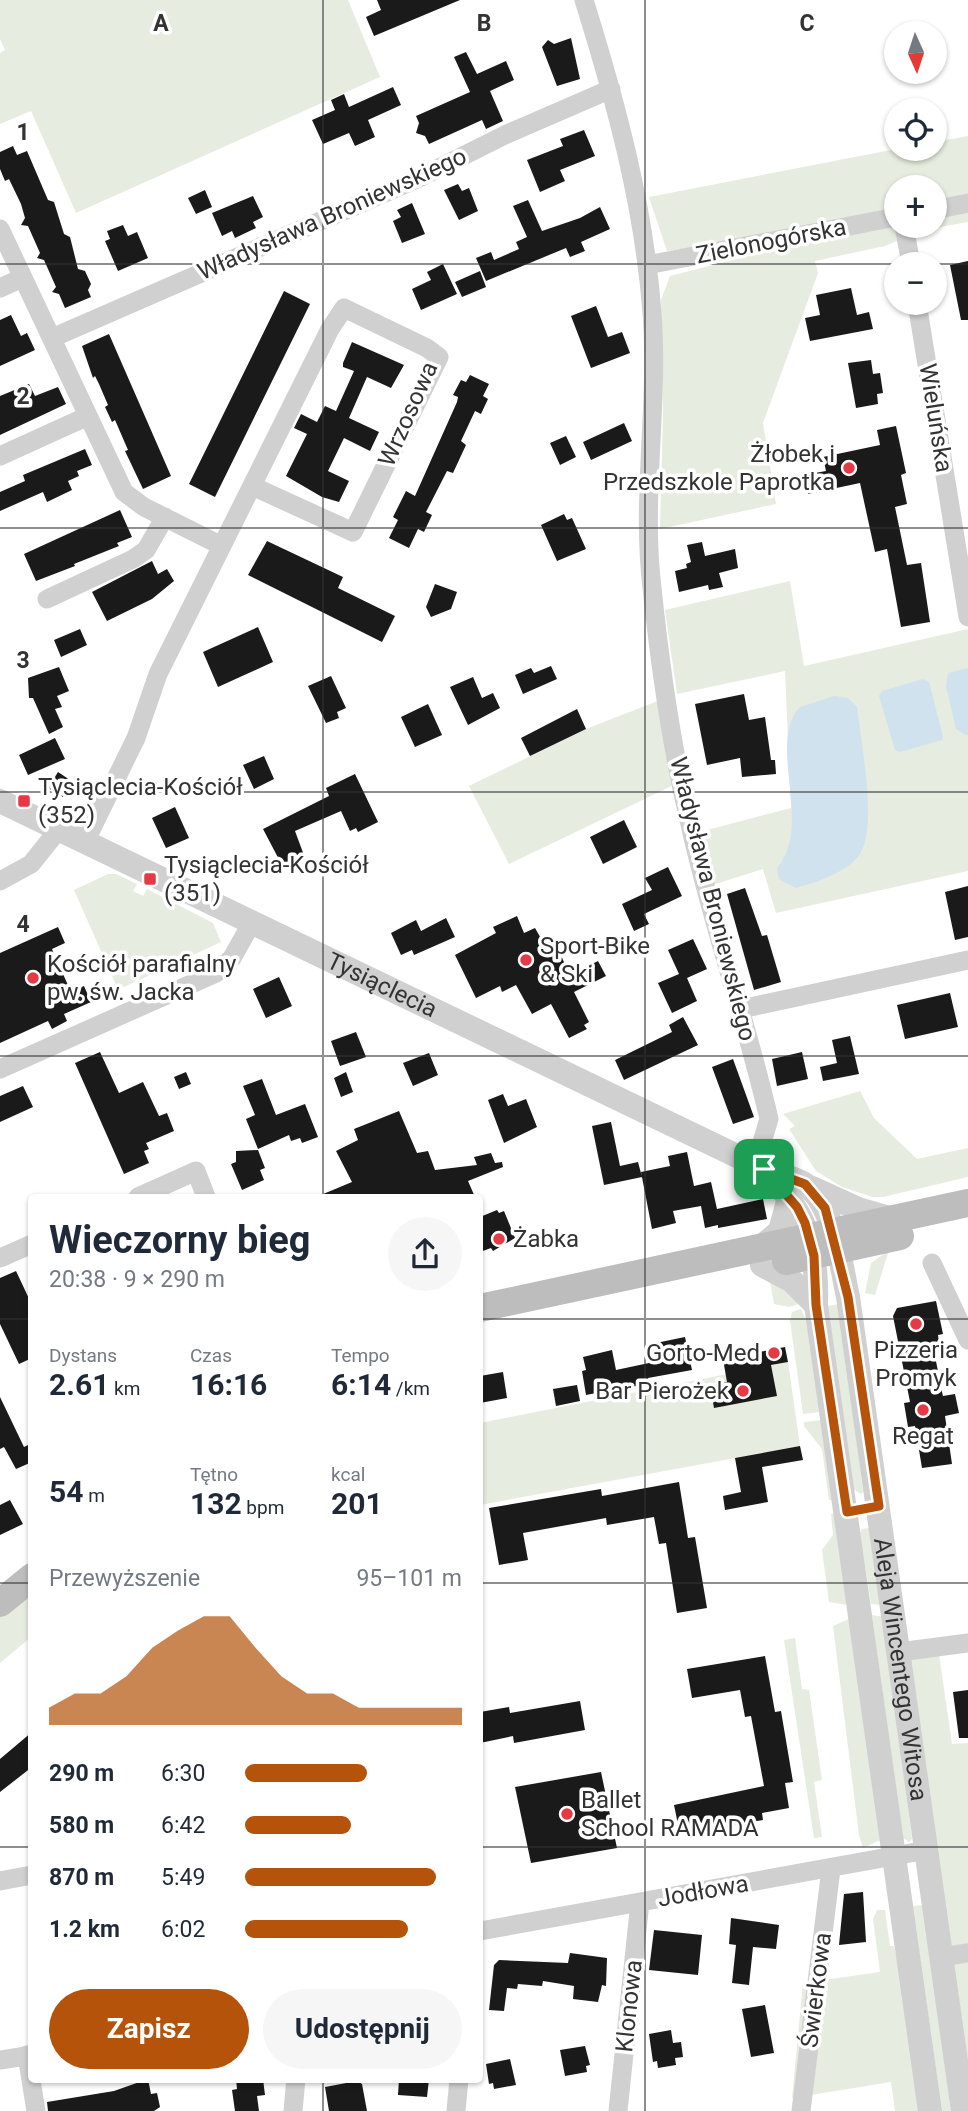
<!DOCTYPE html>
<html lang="pl">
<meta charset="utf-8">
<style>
:root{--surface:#fff;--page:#f6f6f7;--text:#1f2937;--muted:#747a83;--accent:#b45309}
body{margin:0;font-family:Roboto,sans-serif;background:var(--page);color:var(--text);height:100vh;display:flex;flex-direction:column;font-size:26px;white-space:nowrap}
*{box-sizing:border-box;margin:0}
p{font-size:23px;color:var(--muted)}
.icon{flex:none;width:38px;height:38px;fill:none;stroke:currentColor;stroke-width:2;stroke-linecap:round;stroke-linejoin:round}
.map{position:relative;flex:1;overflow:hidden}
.side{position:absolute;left:28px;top:1194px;width:455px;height:889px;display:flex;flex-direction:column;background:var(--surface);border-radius:7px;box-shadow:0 2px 5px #0004}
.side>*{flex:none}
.needle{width:46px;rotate:177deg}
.controls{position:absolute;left:884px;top:21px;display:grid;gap:14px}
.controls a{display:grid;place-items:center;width:63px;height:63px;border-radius:50%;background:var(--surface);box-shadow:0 2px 5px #0004;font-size:35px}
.pin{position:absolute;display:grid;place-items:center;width:60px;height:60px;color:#fff;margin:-30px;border-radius:14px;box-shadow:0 4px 10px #0006}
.round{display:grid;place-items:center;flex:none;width:74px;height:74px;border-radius:37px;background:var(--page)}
.headline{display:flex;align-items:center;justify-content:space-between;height:119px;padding:0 21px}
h1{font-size:38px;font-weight:700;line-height:52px}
.metrics{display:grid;grid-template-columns:repeat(3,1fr);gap:10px;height:119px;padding:7px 21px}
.metrics div{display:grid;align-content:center}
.metrics b{font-size:30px;font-weight:700}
.metrics small{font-size:19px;font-weight:400}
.metrics p{font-size:19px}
.chart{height:196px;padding:14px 21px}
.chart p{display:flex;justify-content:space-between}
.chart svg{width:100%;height:126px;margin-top:7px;fill:var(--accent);opacity:.7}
.button{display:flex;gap:14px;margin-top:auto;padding:14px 21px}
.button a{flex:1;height:80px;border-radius:42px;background:var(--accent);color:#fff;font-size:28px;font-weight:700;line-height:80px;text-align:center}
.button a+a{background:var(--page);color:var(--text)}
ul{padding:0 21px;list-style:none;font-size:23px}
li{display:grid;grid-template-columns:112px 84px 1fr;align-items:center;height:52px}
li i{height:18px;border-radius:9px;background:var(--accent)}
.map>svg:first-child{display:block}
</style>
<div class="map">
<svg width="968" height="2111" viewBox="0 0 968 2111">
<rect width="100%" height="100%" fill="#fff"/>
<path fill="#e6ecdf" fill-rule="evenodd" d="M0,0H348L380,77L76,213L31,111L0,124V53L5,50L0,39Z
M968,136V222L923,230L885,246L815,261L818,273L763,423L776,504L660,529L663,414L661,300L670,276L893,219L667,251L649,197L896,149H934L935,142ZM896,187H934V226H896Z
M790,581L804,666L968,629V871L776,913L763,869L706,887L692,834L791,808L785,671L677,694L665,610Z
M668,697L682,781L509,864L469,786L586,729Z
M108,874H116L137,884L133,891L143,896L147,889L213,923L221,942L124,987L116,985L74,890Z
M860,1091L874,1118L917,1159L968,1148V1177L883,1197H872L842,1187L816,1171L789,1129L795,1126L783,1114Z
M889,1250L875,1295L865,1293L871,1263Z
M770,1282L786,1290L799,1304L789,1307L774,1304Z
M839,1304L863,1492L861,1494L853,1489L828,1306Z
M801,1309L807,1322L820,1412L803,1414L790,1321L792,1312Z
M788,1362L800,1446L480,1505V1462L482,1461L480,1423Z
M822,1420L833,1500H829L822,1449L804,1426V1422Z
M831,1514H835L847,1605L829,1602L822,1550L833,1535Z
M869,1528L881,1605L871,1604L860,1533L862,1529Z
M31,1577V1637L0,1663V1603Z
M872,1615L884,1617L912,1839L909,1842L903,1838Z
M849,1619L880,1840L863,1848L859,1835L833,1626Z
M795,1638L802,1689L809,1690L822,1780L814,1782L822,1837L814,1838L784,1640Z
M938,1647L952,1744L968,1743V2111L899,1652Z
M923,1905L951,2111H942L913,1906Z
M877,1910H885L890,1946H894L930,2111H895L891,2082L792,2098L803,1983L880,1972L873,1919Z"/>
<path fill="#cfe2ee" d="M968,668V735H966L956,729L946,686L948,673Z
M923,679L929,682L943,737L942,740L900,752L895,750L879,696L882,691Z
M834,696L848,698L857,707C861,741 877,824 861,852C850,872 816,882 796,888L779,879L777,868C814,825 766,743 800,707Z"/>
<path fill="#1a1a1a" d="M377,0H460L374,36L366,17L381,10Z
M571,38L580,79L557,86L542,47L548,40L554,44Z
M466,52L477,74L506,61L514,80L490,91L503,121L486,129L482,120L429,144L425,136L416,133L419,123L416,116L470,92L454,57Z
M393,87L401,105L368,120L375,137L355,146L349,133L323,144L312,120L335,110L331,100L344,94L349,107Z
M584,130L595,156L560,170L565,181L540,192L527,160L563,146L560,139Z
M13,146L17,155L27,151L48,200L54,202L64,234L70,237L78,269L85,271L91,284L88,290L91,297L65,308L59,294L52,292L56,287L44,260L37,258L40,253L28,226L21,225L25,218L21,204L9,179L5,181L0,169V152Z
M458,184L462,191L469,188L478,211L459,220L444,190Z
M205,190L212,207L196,214L188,198Z
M253,196L263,217L253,222L256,228L235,238L232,231L222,236L212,213Z
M528,200L542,231L580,218L600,207L610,229L581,242L585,251L570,257L566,248L486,281L476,258L491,252L494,260L519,249L516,242L527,237L513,206Z
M412,203L425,234L402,243L393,221L401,217L397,210Z
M123,225L128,236L137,232L148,258L118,271L105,241L110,239L107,231Z
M968,261V320H961L950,265Z
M443,264L457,294L421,310L412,289L431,280L427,272Z
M480,271L486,287L462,297L455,282Z
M851,288L857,315L869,312L873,329L810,341L805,318L820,315L816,295Z
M284,291L310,304L215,497L189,484Z
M596,306L608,337L622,332L630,353L591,368L571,316Z
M11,315L21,336L27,333L35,350L0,366V320Z
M109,334L171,476L143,489L125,451L128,450L115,420L112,422L105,407L108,405L99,384L95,376L93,378L82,346Z
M352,342L404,365L391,388L367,377L349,418L379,432L370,451L344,438L328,471L349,481L339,502L322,497L286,476L307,434L294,428L301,414L317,422L325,406L336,411L354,371L343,367V363Z
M871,360L873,374L880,373L883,393L877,394L878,404L856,408L848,363Z
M470,375L489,384L483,396L488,399L481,414L475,411L461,441L466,445L453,473L447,471L426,512L432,515L424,532L418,529L409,548L389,538L398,520L393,517L406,491L415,496L457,402L458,397L453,395L461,380L466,382Z
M29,384L35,396L58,387L66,404L0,435V396Z
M624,423L632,441L591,460L583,442Z
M896,426L906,473L901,475L907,504L895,507L907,565L921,563L930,622L901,627L887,549L875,552L860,483L808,494L804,475L826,471L823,457L880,445L877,430Z
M566,436L576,457L560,465L550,443Z
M85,449L92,465L77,471L79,476L68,481L72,490L47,502L43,492L0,511V492L25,481L23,475Z
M120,510L132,537L117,543L119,546L74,564L75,566L36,581L24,554Z
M564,514L567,520L572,518L586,549L557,561L541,525Z
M267,541L343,577L338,588L395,616L382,642L248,575Z
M702,542L705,556L735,549L738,568L719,573L723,587L709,590L708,585L679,592L675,571L687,568L686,564L691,562L687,545Z
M152,561L158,574L167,569L174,581L152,599L107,621L92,592Z
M435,584L457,592L451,609L431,617L426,607Z
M258,627L273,662L218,687L203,652Z
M80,629L87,645L61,657L54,640Z
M551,666L557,679L523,694L515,675L531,668L534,673Z
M59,667L69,691L57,696L62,707L55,709L63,727L49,734L33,698H29L28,678Z
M331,676L346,708L337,712L339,718L326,723L308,686Z
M473,677L482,698L493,693L500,708L468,725L450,687Z
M744,694L749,720L765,717L771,760H775L776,774L742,777L740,758L707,765L695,704Z
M428,704L442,735L415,747L401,717Z
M577,709L586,729L530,756L521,738Z
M55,738L65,759L28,775L19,755Z
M264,756L274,779L254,789L243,765Z
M58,772L73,782L63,797L48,788Z
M355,774L378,822L358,832L356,828L350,831L341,811L295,831L305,858L284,869L263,829L329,796L326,788Z
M175,807L189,838L166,848L152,818Z
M624,820L637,847L603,864L590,837Z
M668,867L682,896L644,914L649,924L634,931L622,904L652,890L645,878Z
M968,886V937L955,940L945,892Z
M745,888L762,936L767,935L781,982L754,990L727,894Z
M517,916L524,933L535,928L547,949L556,945L570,975L598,961L606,976L574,992L589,1022L584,1025L587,1029L569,1038L551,1004L532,1014L516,985L502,992L500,986L476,998L455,955L496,933L493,927Z
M446,918L455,937L414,955L412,950L401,955L391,933L416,920L421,931Z
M58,927L65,943L52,949L71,992L84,986L91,1002L64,1014L67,1021L52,1029L48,1021L0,1043V953Z
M693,939L707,969L687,978L697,1001L672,1013L658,983L679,974L668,950Z
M279,977L292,1006L266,1018L253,989Z
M950,993L958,1027L905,1039L897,1005Z
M683,1017L698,1045L624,1080L615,1060L672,1032L669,1025Z
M356,1032L366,1057L340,1066L331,1041Z
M850,1036L859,1074L823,1081L820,1067L837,1063L832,1040Z
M100,1052L119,1093L143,1082L159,1116L167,1113L174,1131L146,1143L149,1149L144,1151L149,1163L124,1174L75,1063Z
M802,1052L808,1079L777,1086L772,1059Z
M429,1053L438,1075L413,1086L403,1063Z
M733,1059L754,1117L733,1124L712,1067Z
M186,1072L191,1084L179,1089L174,1077Z
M346,1072L353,1092L341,1097L334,1078Z
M262,1079L276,1115L305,1104L318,1137L302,1143L300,1138L291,1141L289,1135L258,1149L246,1119L255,1115L243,1086Z
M23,1086L33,1107L0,1122V1096Z
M503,1094L508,1106L526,1099L537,1127L504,1143L488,1100Z
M399,1111L417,1153L428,1151L435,1170L477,1165L474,1157L491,1153L495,1163L502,1162L503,1167L468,1181L475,1197L444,1194L316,1197L352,1182L336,1151L358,1140L354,1129Z
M611,1122L620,1166L638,1162L642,1177L604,1185L592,1126Z
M258,1150L265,1168L260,1170L264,1180L242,1190L231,1164L236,1162V1151Z
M687,1152L694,1186L711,1182L717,1209L763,1199L767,1219L718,1228V1225L705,1228L701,1206L673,1211L676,1223L652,1229L641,1172L670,1166L668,1156Z
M497,1210L499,1213L504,1211L515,1238L493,1251L491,1248L480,1252V1217Z
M16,1271L32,1305V1358L19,1364L0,1324V1278Z
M936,1301L943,1334L938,1335L940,1350L934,1351L942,1392L943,1396L955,1394L959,1413L945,1416L952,1464L922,1468L915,1426L908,1427L904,1403L910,1402L893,1316L897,1308Z
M685,1337L692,1370L648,1378L649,1382L613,1393L612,1390L586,1395L582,1371L586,1370L583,1357L612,1350L616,1370L649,1363L646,1345Z
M785,1347L788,1362L771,1365L777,1396L714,1408L710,1385L727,1382L723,1359Z
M503,1372L507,1398L480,1403V1376Z
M577,1385L580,1401L556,1406L553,1389Z
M0,1397L24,1447L32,1443V1462L16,1469L4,1447L0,1449Z
M800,1446L803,1460L762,1467L768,1502L725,1510L723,1496L741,1492L735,1458Z
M679,1482L688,1538L695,1537L707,1608L677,1613L666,1543L659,1544L654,1517L607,1525L606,1518L523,1533L528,1560L499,1565L489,1508L601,1489L602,1496Z
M10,1500L23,1524L0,1535V1505Z
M765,1656L775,1712L781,1711L793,1782L785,1783L789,1808L762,1813L763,1820L680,1834L674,1805L764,1786L751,1716L745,1717L740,1690L692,1698L687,1669Z
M968,1690V1738H959L953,1692Z
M580,1701L585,1730L514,1743L513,1736L480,1743V1712L509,1707L510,1713Z
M32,1732V1767L0,1792V1759Z
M601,1772L617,1848L531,1863L515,1787Z
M863,1892L866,1942L839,1945L844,1894Z
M731,1918L779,1925L776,1949L753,1947L749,1985L732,1983L736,1945L729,1944Z
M654,1930L702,1935L698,1975L649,1970Z
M570,1953L607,1958L606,1986L602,1985L598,2002L573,1999L574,1986L543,1981L542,1986L518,1984L517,1989L507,1988L504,2011L489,2010L494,1965L499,1960L568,1963Z
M765,2005L774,2053L751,2057L742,2009Z
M671,2030L673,2043L681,2042L683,2057L675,2058L676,2065L658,2068L657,2061L653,2062L649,2034Z
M585,2046L590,2065L586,2066L587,2072L565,2076L560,2050Z
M510,2059L516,2085L494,2089L493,2083L489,2084L486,2064Z
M148,2079L151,2094L157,2093L160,2107L154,2111H48L47,2102L114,2091Z
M236,2079H263L265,2095L257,2096L259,2111H235L232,2090L237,2089Z
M399,2079H429L427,2097L398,2095Z
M357,2081L362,2084L367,2111H329L325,2087Z"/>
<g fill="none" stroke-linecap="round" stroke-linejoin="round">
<path stroke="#d0d0d0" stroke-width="19" d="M584,0C616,103 644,205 652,313C659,405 641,497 652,588C660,665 671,744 689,820C711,921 746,1019 769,1119L755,1165
M934,210L968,203
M904,226L911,264
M0,229L124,492L144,507L222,546
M647,265L896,217
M0,288L22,278
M917,303L968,617
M52,338L419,178L507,134L611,89
M0,456L88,416
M47,599L133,559L146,550L165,517
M85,842L136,738L158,674L330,329L344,308L427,348L439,357L353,532L252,486
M0,881L31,864L59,829
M741,1009L968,960
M0,1069L216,973L232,958L251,924
M138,1197L196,1171L206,1197
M0,1258L32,1244
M932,1263L968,1340
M899,1652L968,1643
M0,1881L32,1875
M480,1931L927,1850
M941,1957L968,1953
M27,2055L36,2111
M0,2060L32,2055
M293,2111L296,2079
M456,2111L459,2079
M618,2111L640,1902
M801,2111L831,1869"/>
<g stroke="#d0d0d0" stroke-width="24">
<path id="s1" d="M0,801L764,1169C777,1174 794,1177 806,1185C834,1205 841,1265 848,1297L963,2111"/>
<path d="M767,1172C806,1213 818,1248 816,1305L930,2111"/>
<path d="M812,1188L858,1209L893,1219"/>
<path d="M760,1248L780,1231L789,1198"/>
<path d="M762,1265L792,1281L816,1305"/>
</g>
<path stroke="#bdbdbd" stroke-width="28" d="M786,1261L900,1236
M480,1308L968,1203
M0,1603L32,1577"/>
</g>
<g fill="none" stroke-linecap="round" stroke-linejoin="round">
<defs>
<path id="route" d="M764,1169L805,1184L825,1208L848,1297L879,1506L847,1512L816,1305L814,1256L805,1223L797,1207Z"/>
</defs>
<use href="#route" stroke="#fff" stroke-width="14"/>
<use href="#route" stroke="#b45309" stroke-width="9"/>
</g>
<path fill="none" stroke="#333" stroke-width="2" stroke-opacity="0.55" d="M323,0V1197M645,0V2111M0,264H968M0,528H968M0,792H968M0,1056H968M0,1319H32M480,1319H968M0,1583H32M480,1583H968M0,1847H32M480,1847H968M323,2079V2111"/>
<g fill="#e63946" stroke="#fff" stroke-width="2.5">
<circle cx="849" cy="468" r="7"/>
<rect x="17" y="794" width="14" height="14" rx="3.5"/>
<rect x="143" y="872" width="14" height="14" rx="3.5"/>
<circle cx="526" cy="960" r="7"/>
<circle cx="33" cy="978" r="7"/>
<circle cx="499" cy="1239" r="7"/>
<circle cx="916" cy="1324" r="7"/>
<circle cx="774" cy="1353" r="7"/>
<circle cx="743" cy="1391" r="7"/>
<circle cx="923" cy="1410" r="7"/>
<circle cx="567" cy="1814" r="7"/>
</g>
<g text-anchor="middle" stroke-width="7" stroke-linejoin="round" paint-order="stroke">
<g font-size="24" fill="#333" stroke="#fff">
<text transform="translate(332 214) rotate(-24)" y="8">Władysława Broniewskiego</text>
<text transform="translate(771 241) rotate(-11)" y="8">Zielonogórska</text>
<text transform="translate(408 414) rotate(-66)" y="8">Wrzosowa</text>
<text transform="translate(936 418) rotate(81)" y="8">Wieluńska</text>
<text transform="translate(713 899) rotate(76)" y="8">Władysława Broniewskiego</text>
<text dy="8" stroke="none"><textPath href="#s1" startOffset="424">Tysiąclecia</textPath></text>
<text dy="8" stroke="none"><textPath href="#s1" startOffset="1391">Aleja Wincentego Witosa</textPath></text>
<text transform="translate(703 1891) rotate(-10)" y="8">Jodłowa</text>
<text transform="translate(816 1990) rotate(-83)" y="8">Świerkowa</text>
<text transform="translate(629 2006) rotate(-84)" y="8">Klonowa</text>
</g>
<g font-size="24" fill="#333" stroke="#fff" text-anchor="start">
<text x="835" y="462" text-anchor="end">Żłobek i<tspan x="835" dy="28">Przedszkole Paprotka</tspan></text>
<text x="38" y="795">Tysiąclecia-Kościół<tspan x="38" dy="28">(352)</tspan></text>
<text x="164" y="873">Tysiąclecia-Kościół<tspan x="164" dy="28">(351)</tspan></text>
<text x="540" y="954">Sport-Bike<tspan x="540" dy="28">&amp; Ski</tspan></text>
<text x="47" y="972">Kościół parafialny<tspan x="47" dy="28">pw. św. Jacka</tspan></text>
<text x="513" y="1247">Żabka</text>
<text x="916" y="1358" text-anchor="middle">Pizzeria<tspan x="916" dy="28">Promyk</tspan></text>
<text x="760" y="1361" text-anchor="end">Gorto-Med</text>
<text x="729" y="1399" text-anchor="end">Bar Pierożek</text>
<text x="923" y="1444" text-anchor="middle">Regat</text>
<text x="581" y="1808">Ballet<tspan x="581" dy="28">School RAMADA</tspan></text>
</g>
</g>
<g font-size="23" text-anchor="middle" font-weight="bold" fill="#333" stroke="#fff" stroke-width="7" stroke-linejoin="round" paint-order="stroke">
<text x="161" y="31">A</text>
<text x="484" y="31">B</text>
<text x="807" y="31">C</text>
<text x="23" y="140">1</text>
<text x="23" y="404">2</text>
<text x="23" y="668">3</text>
<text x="23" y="932">4</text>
</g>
</svg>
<div class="controls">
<a><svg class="needle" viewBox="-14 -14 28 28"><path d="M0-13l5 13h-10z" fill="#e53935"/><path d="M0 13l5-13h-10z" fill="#747a83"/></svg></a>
<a><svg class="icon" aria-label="locate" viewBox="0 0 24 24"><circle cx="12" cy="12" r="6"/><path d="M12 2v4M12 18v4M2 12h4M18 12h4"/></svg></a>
<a>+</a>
<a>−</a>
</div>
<div class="pin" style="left:764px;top:1169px;background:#1e9e55"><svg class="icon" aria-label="arrive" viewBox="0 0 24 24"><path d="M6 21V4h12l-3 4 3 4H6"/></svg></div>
<section class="side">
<div class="headline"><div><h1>Wieczorny bieg</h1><p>20:38 · 9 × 290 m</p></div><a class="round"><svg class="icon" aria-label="share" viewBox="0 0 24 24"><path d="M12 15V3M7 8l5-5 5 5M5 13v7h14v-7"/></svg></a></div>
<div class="metrics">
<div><p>Dystans</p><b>2.61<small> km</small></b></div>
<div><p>Czas</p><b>16:16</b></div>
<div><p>Tempo</p><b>6:14<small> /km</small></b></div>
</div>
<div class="metrics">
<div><b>54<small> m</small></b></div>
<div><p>Tętno</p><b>132<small> bpm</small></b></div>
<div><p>kcal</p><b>201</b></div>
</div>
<div class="chart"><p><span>Przewyższenie</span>95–101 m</p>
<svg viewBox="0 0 160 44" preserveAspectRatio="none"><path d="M0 44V38L10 33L20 33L30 27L40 17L50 11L60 6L70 6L80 17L90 27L100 33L110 33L120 38L130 38L140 38L150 38L160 38V44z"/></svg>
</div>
<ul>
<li><b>290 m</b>6:30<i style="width:56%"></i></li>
<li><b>580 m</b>6:42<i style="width:49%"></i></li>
<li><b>870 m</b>5:49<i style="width:88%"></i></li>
<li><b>1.2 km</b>6:02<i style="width:75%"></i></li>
</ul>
<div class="button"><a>Zapisz</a><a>Udostępnij</a></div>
</section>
</div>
